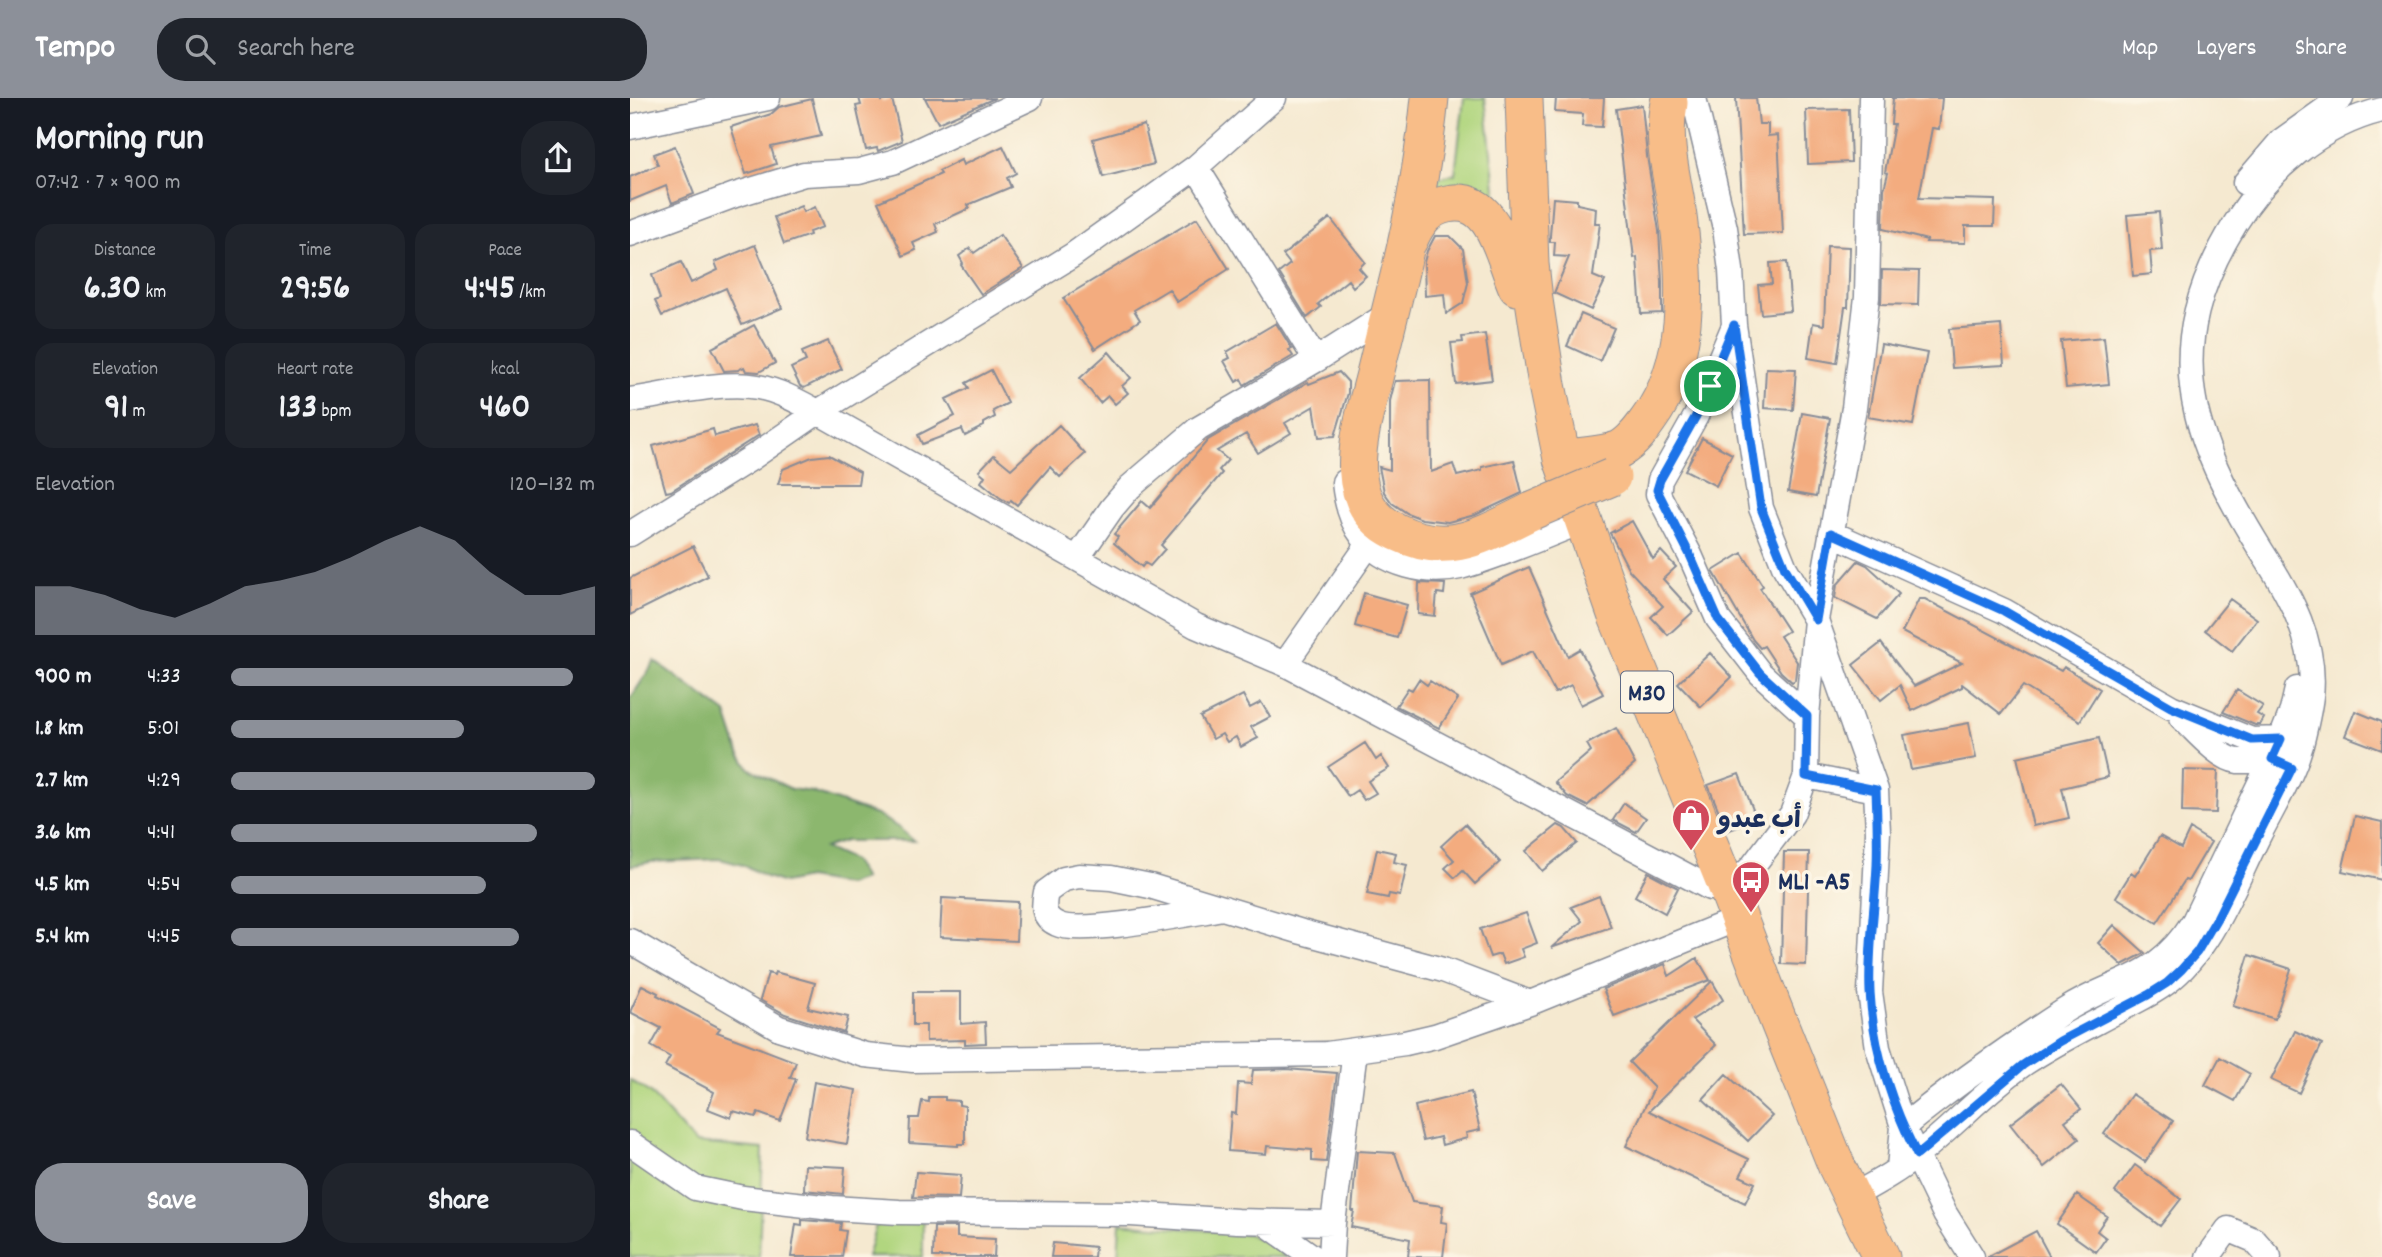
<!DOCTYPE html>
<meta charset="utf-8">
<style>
:root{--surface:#171b24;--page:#20242c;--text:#f1f3f6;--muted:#9ea1a6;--accent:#8c9099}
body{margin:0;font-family:Dekko,"Playpen Sans Arabic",sans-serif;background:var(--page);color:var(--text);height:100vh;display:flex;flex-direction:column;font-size:26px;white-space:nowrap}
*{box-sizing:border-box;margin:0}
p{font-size:23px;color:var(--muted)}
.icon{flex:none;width:38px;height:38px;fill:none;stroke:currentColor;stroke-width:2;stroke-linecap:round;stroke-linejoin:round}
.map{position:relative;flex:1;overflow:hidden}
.panel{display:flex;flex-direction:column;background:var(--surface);width:630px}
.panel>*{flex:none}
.pin{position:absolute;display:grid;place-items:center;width:60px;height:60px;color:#fff;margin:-30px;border:4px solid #fff;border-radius:50%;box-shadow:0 2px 7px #0007}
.round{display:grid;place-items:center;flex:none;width:74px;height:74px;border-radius:28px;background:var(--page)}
.overview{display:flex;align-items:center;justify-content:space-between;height:119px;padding:0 35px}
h1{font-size:38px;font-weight:800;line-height:52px}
.stats{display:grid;grid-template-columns:repeat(3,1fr);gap:10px;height:119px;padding:7px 35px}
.stats div{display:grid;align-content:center;border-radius:18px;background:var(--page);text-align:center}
.stats b{font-size:35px;font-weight:800}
.stats small{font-size:19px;font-weight:400}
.stats p{font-size:19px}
.chart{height:196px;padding:14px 35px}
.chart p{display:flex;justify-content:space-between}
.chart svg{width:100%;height:126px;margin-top:7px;fill:var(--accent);opacity:.7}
.button{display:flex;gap:14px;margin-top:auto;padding:14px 35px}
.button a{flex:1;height:80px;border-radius:28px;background:var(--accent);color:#fff;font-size:28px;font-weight:800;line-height:80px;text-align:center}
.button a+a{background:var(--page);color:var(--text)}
ul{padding:0 35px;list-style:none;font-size:23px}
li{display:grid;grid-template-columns:112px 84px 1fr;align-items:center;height:52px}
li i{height:18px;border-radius:9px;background:var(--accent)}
header{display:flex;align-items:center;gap:42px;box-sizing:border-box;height:98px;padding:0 35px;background:var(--accent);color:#fff}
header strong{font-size:33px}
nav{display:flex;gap:38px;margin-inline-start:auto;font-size:24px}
.search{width:490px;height:63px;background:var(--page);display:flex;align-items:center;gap:18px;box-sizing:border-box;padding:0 24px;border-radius:28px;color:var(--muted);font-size:26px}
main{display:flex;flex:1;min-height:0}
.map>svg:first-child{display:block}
</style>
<header>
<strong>Tempo</strong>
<div class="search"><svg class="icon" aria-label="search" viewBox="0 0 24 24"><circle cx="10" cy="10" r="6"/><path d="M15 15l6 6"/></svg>Search here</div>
<nav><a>Map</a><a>Layers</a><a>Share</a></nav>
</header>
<main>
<section class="panel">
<div class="overview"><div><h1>Morning run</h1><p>07:42 · 7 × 900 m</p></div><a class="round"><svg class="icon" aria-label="share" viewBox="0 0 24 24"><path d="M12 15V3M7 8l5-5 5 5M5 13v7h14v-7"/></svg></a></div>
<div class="stats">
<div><p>Distance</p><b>6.30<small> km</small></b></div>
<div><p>Time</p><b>29:56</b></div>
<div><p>Pace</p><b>4:45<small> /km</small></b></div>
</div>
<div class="stats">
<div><p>Elevation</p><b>91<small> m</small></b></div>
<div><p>Heart rate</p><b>133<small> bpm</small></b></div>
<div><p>kcal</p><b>460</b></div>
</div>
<div class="chart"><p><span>Elevation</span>120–132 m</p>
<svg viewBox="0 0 160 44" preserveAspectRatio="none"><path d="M0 44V27L10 27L20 30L30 35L40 38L50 33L60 27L70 25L80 22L90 17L100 11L110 6L120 11L130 22L140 30L150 30L160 27V44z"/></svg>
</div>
<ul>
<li><b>900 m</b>4:33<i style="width:94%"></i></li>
<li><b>1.8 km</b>5:01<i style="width:64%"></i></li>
<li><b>2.7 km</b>4:29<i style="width:100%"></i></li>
<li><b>3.6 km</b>4:41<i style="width:84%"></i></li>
<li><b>4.5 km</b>4:54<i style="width:70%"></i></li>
<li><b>5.4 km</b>4:45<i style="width:79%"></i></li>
</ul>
<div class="button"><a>Save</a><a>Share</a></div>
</section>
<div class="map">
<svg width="1752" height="1159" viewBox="0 0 1752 1159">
<rect width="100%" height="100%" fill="#fcf5e5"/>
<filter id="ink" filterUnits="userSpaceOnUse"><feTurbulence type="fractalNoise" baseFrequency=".0143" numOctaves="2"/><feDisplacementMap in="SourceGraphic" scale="14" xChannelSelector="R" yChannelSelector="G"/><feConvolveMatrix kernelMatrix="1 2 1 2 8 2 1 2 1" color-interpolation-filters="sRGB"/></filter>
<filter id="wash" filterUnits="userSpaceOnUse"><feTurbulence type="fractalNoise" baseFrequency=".00686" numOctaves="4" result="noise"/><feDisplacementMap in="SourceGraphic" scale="28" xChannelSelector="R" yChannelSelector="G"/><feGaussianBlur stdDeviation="1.57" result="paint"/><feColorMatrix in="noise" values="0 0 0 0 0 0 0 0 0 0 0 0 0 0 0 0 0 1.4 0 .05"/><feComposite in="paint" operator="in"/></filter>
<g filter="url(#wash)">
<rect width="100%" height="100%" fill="#f5e9d0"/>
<path fill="#b1d67f" stroke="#66826e" stroke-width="2" d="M834,0H855L866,99L835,87L804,92L808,80L825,76Z
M0,982L20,995L65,1045L133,1051L129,1159H0Z
M248,1120L293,1124V1159H237Z
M490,1125L618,1136L642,1147L656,1159H488Z"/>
<path fill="#8cb76e" stroke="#547366" stroke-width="2" d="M25,563L96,615L109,655L120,671L161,691L182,694L249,718L269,730L284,743H215L194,750L223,763L234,781L217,787L177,780L154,785L136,779L116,768L90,761L21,764L0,768V601Z"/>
<g id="blocks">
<path fill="#f3ac7f" d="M229,0H252V3L262,1L272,43L248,53L247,50L236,52L226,8L231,7Z
M295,0H365L308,25Z
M926,0H974L972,29L952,28L953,16L925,14Z
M1106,0H1126L1129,26H1138V38L1148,37L1153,135L1114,136Z
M1263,0H1312L1309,31L1302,30L1289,100L1365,102L1364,128H1335V145L1296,144L1297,142L1253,131L1254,91L1258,75L1255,74L1264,26H1261Z
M182,1L191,38L141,49L146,66L116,76L101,29L141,16L149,9Z
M1012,7L1017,58L1029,133L1032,184V215L1011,216L1007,159L1004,160L986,11Z
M1219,11L1221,64L1178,66L1176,12Z
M514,27L524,66L473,79L463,41Z
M45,48L64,96L42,105L36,88L0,103V79L28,67L24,56Z
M373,48L386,75L377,80L381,89L338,107L340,110L305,126L308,134L283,145L286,152L273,158L248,104L311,76L309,73L331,62L333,67Z
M923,100L947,102V106L966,110L965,125H970L963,178L975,183L961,212L924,195L939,159L924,158L925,144H920V138Z
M171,108L173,114L185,109L193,129L179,134L180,137L154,146L144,119Z
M1529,114L1532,152L1520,153L1522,176L1503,178L1497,117Z
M567,120L599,171L547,204L539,191L504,212L510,222L465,251L433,200Z
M700,120L735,164L729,170L736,178L723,189L718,182L688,206L691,209L677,220L649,175L660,166L653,157Z
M370,137L393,170L351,196L331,167L333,165L329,158L340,150L344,155Z
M805,138H820L833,151L838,185L833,205L816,216L814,196L795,198L794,164L797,153Z
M125,147L152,210L112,227L96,190L32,218L25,203L30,201L22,177L51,164L61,185L88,172L85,164Z
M1197,148L1220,149L1218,209H1215L1207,265L1178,260L1183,225L1194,227Z
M1157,164L1161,213L1131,216L1128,187L1142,186L1140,165Z
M1252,172L1289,173L1288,207L1251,206Z
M951,216L984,230L970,263L937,248Z
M646,225L662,251L659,252L663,258L614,287L611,281L606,284L594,263L600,260L597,254Z
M124,227L145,265L129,274L116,273L114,269L108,272L94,273L82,250Z
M1371,227L1374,267L1322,270L1319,231Z
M855,236L862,282L826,286L821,245L833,244L832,239Z
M1474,239L1479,286L1436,290L1431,243Z
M198,243L212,271L174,290L170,288L161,270L176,263L172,254Z
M1251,246L1297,255L1283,327L1238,319Z
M479,254L501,280L492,288L498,295L485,306L478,298L470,305L450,280Z
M1136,270L1166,271L1163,312L1134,310Z
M361,272L378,305L363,313L365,319L354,325V328L335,338L332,331L292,346L288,337L325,318L316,301L339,290L336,285Z
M709,274L718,284V295L705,338L689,339L684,308L655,325L661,335L628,355L616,336L587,353L598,362L589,372L592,375L531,447L535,451L520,468L515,465L512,469L484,445L488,439L484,436L512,403L520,410L578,342L678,284L679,286Z
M800,282L801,374L823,366L827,378L852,372V369L884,362L892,395L845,417L818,424L792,421L777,415L762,405L754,394L749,369L760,372V303L765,283Z
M1172,315L1200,320L1186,399L1158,394Z
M125,327L129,337L41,393L36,394L23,348L83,331L85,338Z
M429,327L455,356L430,379L420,369L387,407L381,402L379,405L369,399L351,384L355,378L349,373L364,357L381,371Z
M1072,340L1102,356L1086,388L1055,372Z
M199,357L230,374L228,386H148L153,371L182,359Z
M1002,423L1023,461L1031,453L1046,469L1033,481L1063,514L1038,537L1021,519L1033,508L999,472L980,435Z
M63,448L78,478L0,517V480Z
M1112,455L1133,488L1130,490L1158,533L1150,538L1167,564L1165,582L1162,584L1151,574L1134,548L1130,550L1123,542L1083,473Z
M1228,463L1237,467L1269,496L1247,521L1205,500L1207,487Z
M899,469L938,558L950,551L973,596L951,607L941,587L925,595L903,553L871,567L840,495Z
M789,485L815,486L814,496L807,495L805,518L788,516Z
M734,495L777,507L767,540L725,528Z
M1289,501H1295L1431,573L1434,569L1470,591L1450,623L1393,588L1371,616L1332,586V589L1282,613L1270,587L1251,602L1223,567L1251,545L1284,588L1332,565L1272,534Z
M1600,501L1627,521L1602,553L1575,532Z
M1080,555L1102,579L1071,609L1048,585Z
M789,581L797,587L800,583L828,601L809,630L766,608L778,590L782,592Z
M1607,592L1633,608L1627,616L1634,620L1630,627H1625L1593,614Z
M613,597L620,610L631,604L640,619L621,629L628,640L611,649L606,639L597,644L592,636L583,641L570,619Z
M1725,613L1752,624V652L1715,638Z
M1339,625L1346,660L1281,672L1274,637Z
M986,630L1005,666L957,708L937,698L925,684L961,653L957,646Z
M1469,640L1478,679L1432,690L1439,720L1403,728L1387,659Z
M735,645L746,662L751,658L759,670L738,683L746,695L734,702L727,692L718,698L698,669Z
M1553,672L1588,673L1586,715L1552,714Z
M1109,676L1127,722L1097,733L1078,687Z
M994,705L1016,720L1006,734L983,722Z
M1725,718L1752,724V782L1712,773Z
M835,726L870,764L845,786L833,773L825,780L815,770L824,762L811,748Z
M928,727L934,730L947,745L912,773L896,753Z
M1560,731L1581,744L1558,783L1555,782L1527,825L1486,799L1501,775L1505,778L1530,738L1551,750Z
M747,751L766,755L764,764L777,767L770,798L759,796L758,800L737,796Z
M1154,754H1179L1176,867L1151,866Z
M1018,774L1048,790L1035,815L1005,798Z
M969,798L981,829L921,850L952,823L941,809Z
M312,800L388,804L386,843L310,839Z
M896,815L907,845L891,851L894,859L874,866L870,856L860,859L850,831Z
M1484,827L1515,855L1492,867L1468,845Z
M1619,857L1661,871L1645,921L1603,908Z
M1067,860L1080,882L984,918L973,891L1035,866L1039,878Z
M145,874L185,885L178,910L218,919L214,935L155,916L130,902L138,875L144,877Z
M1082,883L1093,902L1062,922L1086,947L1019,1013L1119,1061L1110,1078L1125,1085L1115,1105L996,1048L1024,990L999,964Z
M12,887L28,895L27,897L90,930L87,934L166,964L160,980L166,981L150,1023L128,1015L126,1019L103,1013L101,1020L78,1011L84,994L35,968L40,959L21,948L31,930L0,914Z
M283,894H331V926L355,924L356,945L335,946V942L296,943V927H283Z
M1665,933L1692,946L1669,995L1641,982Z
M1590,959L1620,976L1605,1003L1575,987Z
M656,971L707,975L696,1064L682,1063V1052L637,1048L636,1056L598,1053L601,1015L606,1016L608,985L621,986L623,972Z
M1096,976L1142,1018L1118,1043L1073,1001Z
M184,984L226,992L217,1046L175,1039Z
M1431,986L1451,1011L1435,1023L1449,1041L1414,1069L1380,1026Z
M841,994L850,1032L836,1035L837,1040L812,1047L810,1039L793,1043L785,1008Z
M1502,996L1543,1023L1515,1064L1474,1036Z
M299,999H315V1002L329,1003V1007L335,1008V1046H328V1048L279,1045L280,1020H289L292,1003L299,1004Z
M727,1053L765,1055L782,1104L813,1108L811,1124L817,1125L813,1159H778L780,1141L721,1129L724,1113H722Z
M175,1067L215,1069L213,1096L174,1092Z
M1505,1067L1551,1101L1530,1128L1485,1094Z
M286,1074L331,1077L329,1100L283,1099Z
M1447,1097L1477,1118L1467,1133L1476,1140L1466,1154L1427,1126Z
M172,1122L211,1125L210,1132L216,1133L212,1159H161L166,1126L172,1127Z
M304,1129H327V1139L365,1141L364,1159H303Z
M1406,1133L1420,1159H1357Z
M423,1145L465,1149L464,1159H421Z"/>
</g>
</g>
<g filter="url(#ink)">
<use href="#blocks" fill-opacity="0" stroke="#888c97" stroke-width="2"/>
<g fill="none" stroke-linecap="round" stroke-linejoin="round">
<defs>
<path id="minor" d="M1064,0L1095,130L1101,172L1104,227L1131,410L1155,470L1186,522L1246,692L1248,734L1240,894L1248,950L1273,1029L1315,1116L1342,1159
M0,29L138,0
M566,69L686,262
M1615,85L1651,43L1711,0
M0,136L105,97L174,76L229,73L263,64L400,0
M1103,230L1066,318L1030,382L1028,396L1060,457L1088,521L1130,575L1177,618
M0,302C37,297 92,282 128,289C150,293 169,304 188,314L443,157L566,69L644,0
M714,384C716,403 721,424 733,439C753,467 798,477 830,469C868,459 905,442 941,428
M1201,435L1374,513L1541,609L1622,642L1651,641L1663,646
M0,436L123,359L188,314L566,528L655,566L1080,790
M448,459L482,410L500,389L568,331L686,262L760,215
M655,566L739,446
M1551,619C1565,632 1589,661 1608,663C1624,664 1636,658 1652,665
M1176,678L1246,692
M1098,792L1122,769L1162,716L1176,678L1177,618L1186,522L1224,310L1237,199L1241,0
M594,810C562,815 451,838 427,826C412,819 413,808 416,794L434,781L449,778L481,780L520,788L672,834L813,872L900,905
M0,843L149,930L235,957L283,962L697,956L775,945L805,938L900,905L1095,826
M0,1045L65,1090L113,1100L202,1110L269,1114L501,1116L607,1123L703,1125
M1269,1070L1273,1029C1324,987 1379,949 1434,913C1488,878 1525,885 1564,823L1651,641L1662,613L1667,591
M1221,1099C1244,1086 1267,1074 1287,1057C1324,1028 1356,992 1395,965C1426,944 1460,928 1493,910C1508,902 1523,895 1536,885C1582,851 1604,786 1629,737C1644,708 1662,678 1671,647C1675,631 1679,614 1681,598C1687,545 1660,497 1632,454C1560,338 1528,251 1605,126C1638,72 1690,27 1752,12
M634,1124L683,1159
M701,1159L703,1125L725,953
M1578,1159L1598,1131L1624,1142L1639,1159"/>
<path id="highway" d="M800,0C794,60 783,119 769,178C761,211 753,244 745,276C732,328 704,404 767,434C820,460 854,436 902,413
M894,0L900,166L904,202L917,287L932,361L986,516L1098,792L1142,907L1207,1069L1251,1159
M779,142C787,124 797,110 817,106C864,96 873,158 887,189
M932,361C948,358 976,357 990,351C1005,343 1016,325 1025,312C1062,253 1056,170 1046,105C1040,70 1032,40 1039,5"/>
</defs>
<use href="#minor" stroke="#888c97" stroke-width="27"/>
<use href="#highway" stroke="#888c97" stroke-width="39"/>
<use href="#minor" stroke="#fff" stroke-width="24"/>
<use href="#highway" stroke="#f8bd88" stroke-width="37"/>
<defs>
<path id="highway-bridge" d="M902,413L982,379"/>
</defs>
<use href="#highway-bridge" stroke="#888c97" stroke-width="39" stroke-linecap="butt"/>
<use href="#highway-bridge" stroke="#f8bd88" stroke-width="37"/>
</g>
</g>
<g fill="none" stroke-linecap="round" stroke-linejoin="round" filter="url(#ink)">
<defs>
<path id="route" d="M1104,227L1131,410L1155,470L1186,522L1201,435L1374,513L1541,609L1622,642L1651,641L1642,661L1662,670L1587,820L1567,854L1551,872L1537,885L1518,897L1430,943L1393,967L1287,1057C1262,1007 1243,951 1240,894C1238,852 1245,809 1247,767C1248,742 1247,717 1246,692L1176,678L1177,618L1130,575L1088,521L1060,457L1027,392L1030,382L1066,318Z"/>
</defs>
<use href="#route" stroke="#fff" stroke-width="14"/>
<use href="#route" stroke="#1a73e8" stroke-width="9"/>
</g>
<defs>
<symbol id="shop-pin" viewBox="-11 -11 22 30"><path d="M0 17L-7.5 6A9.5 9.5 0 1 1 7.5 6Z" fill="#d1495b" stroke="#fcf5e5"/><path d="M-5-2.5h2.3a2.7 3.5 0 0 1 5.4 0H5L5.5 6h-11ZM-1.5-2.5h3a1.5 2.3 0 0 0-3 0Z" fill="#fff"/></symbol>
<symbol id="bus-pin" viewBox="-11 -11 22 30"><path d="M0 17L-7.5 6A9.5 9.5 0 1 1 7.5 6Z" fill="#d1495b" stroke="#fcf5e5"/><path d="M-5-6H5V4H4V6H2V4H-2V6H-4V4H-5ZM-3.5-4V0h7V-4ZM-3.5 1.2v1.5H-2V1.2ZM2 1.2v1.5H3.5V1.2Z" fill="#fff"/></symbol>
</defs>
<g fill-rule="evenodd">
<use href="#shop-pin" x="1039" y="698" width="44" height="60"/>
<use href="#bus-pin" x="1099" y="760" width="44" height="60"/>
</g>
<g text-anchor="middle" stroke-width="7" stroke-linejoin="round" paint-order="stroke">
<rect fill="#fcf5e5" stroke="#5e6a86" stroke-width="2" x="991" y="573.5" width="52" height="41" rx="5"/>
<g font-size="24" font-weight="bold" fill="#1b2f5e">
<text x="1017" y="602">M30</text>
</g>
<g font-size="26" font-weight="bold" fill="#1b2f5e" stroke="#fcf5e5" text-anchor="start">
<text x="1088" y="729">أب عبدو</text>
<text x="1148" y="791">ML1 -A5</text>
</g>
</g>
</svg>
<div class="pin" style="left:1080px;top:288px;background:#1e9e55"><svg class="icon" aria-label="arrive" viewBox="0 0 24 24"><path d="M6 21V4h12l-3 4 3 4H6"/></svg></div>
</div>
</main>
